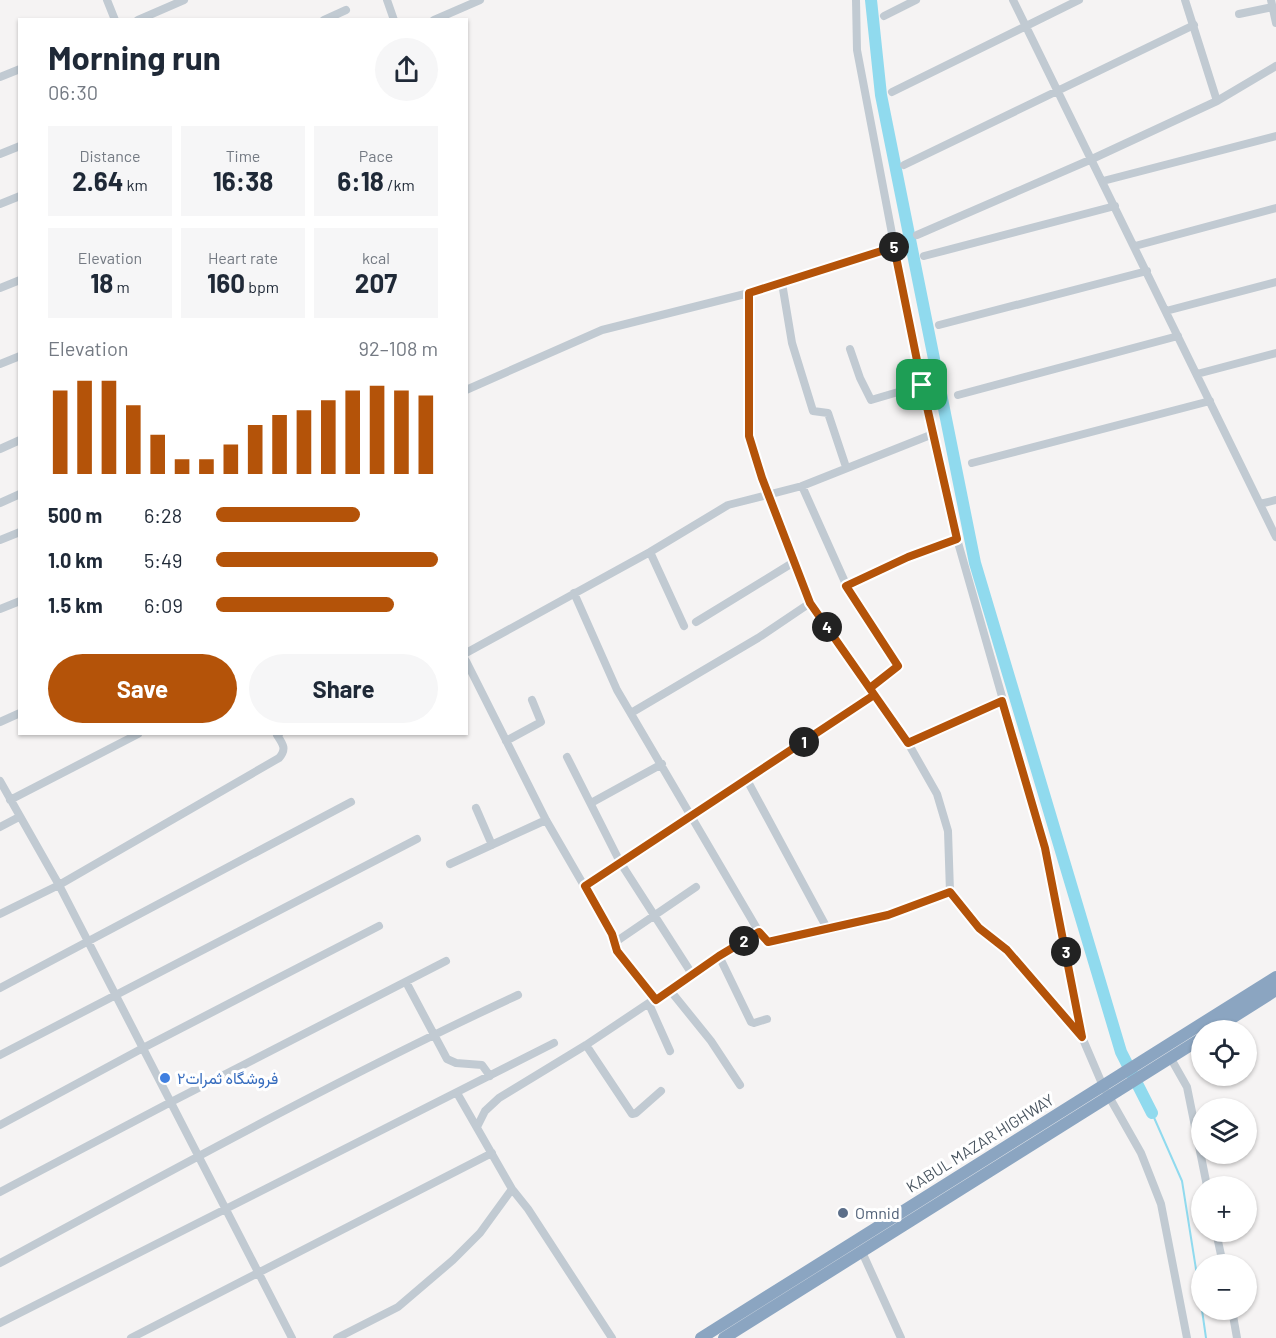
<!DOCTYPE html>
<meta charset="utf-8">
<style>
:root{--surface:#fff;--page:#f6f6f7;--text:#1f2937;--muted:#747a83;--accent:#b45309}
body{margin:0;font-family:Barlow,Vazirmatn,sans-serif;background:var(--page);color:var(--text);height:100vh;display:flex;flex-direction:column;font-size:22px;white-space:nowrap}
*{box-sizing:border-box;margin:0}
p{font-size:20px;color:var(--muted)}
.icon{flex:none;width:33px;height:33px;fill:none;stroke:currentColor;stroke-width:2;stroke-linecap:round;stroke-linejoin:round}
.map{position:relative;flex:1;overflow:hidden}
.drawer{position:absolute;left:18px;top:18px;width:450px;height:717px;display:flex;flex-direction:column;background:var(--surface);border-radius:0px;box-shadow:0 2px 4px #0004}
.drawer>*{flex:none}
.controls{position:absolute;left:1191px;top:1020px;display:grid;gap:12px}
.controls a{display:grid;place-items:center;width:66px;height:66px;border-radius:50%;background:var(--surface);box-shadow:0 2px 4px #0004;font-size:30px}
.pin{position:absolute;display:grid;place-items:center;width:51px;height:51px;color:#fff;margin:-26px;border-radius:12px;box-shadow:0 3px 9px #0006}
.km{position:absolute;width:30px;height:30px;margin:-15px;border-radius:50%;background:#222;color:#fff;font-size:16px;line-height:30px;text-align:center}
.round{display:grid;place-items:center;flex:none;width:63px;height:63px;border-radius:32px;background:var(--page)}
.headline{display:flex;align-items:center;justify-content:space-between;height:102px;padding:0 30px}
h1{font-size:33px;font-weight:700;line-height:45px}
.metrics{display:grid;grid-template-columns:repeat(3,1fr);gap:9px;height:102px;padding:6px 30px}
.metrics div{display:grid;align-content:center;border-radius:0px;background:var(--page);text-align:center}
.metrics b{font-size:26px;font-weight:700}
.metrics small{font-size:16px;font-weight:400}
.metrics p{font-size:16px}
.chart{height:168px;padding:12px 30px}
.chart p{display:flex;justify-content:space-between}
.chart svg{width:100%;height:108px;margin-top:6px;stroke:var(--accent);stroke-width:6}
.button{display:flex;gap:12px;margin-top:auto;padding:12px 30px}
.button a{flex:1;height:69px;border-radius:36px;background:var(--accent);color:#fff;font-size:24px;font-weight:700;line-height:69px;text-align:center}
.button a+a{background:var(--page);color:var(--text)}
ul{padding:0 30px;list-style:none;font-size:20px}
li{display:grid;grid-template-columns:96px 72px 1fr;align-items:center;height:45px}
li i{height:15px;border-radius:8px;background:var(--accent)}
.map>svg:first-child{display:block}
</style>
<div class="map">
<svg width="1276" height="1338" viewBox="0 0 1276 1338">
<rect width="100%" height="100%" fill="#f5f3f3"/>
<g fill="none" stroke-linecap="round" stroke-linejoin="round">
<path stroke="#90daee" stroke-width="2" d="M1152,1113L1182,1181L1202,1307
M1202,1310L1206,1338"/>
<path stroke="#90daee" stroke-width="12" d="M871,0L881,95L975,563L1121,1052L1152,1113"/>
<path stroke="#c1cad2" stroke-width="8" d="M107,0L115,20
M387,0L394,20
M856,0L857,50L914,349L957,539L1045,847L1082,1037
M1013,0L1276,537
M1185,0L1217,101
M1271,0L1276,23
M1239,14L1273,7
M884,16L916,0
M138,20L184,0
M324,20L346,10
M434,20L480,0
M0,77L20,69
M892,92L1079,0
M0,154L20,146
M904,165L1194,25
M1103,181L1276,136
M0,204L20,196
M917,235L1092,159L1217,101L1276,66
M1135,246L1276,208
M894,247L749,293V436L762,478L810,603L908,743L937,794L948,831L950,892L979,928L1007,950L1082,1037L1103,1086L1141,1153L1161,1204L1187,1338
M924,256L1115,206
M782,283L792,343L813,411L828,413L846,467
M0,288L20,280
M1166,311L1276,282
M939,325L1147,271
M850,349L860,378L871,400L922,385
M0,364L20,356
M1197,374L1276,353
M466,390L602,330L749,293
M958,395L1178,336
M0,449L20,440
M972,463L1210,401
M802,486L849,591L898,666L870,689
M0,503L20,494
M1260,504L1276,500
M0,540L20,532
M650,552L684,626
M846,586L908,557L957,539
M574,593L617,690L759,932L767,941L828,930L888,915L950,892
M0,609L20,601
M696,622L794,562
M466,653L650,552L728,505L802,486L933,434
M466,661L546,820L612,934L617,951L656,1000
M631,713L758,638L810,603
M0,722L20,713
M506,741L541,722L532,700
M908,743L1002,701
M567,757L620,862L692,974
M747,780L828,930
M0,781L59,885L292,1338
M10,800L138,734
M591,803L662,764
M476,808L492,845
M0,827L19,817
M450,864L546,820
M585,886L874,695
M0,914L59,885L279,758C287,749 283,744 277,735L279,734
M614,943L696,887
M719,956L751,1022L754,1023L767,1019
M406,982L447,1059L456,1063L482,1065L490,1076
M0,988L351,802
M669,989L711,1041L740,1085
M649,1004L670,1051
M586,1045L632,1114L636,1113L661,1091
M0,1055L417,839
M1170,1057L1187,1087L1207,1186
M457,1093L512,1189L528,1209L612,1338
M0,1125L143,1048L379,926
M477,1127L485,1111L499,1098L586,1045L719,956L759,932
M0,1192L171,1102L446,961
M1216,1232L1223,1264
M862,1252L901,1338
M0,1263C171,1171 341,1077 518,995
M1232,1310L1237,1338
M0,1323L554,1043
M131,1338L492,1153
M337,1338L398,1307L453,1260L480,1233L512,1189"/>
<path stroke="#8ba5c1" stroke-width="12" d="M1213,1030L1276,990
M701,1338L1276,977
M724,1338L1202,1038"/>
</g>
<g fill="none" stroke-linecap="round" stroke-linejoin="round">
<defs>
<path id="route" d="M922,385L957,539L908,557L846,586L898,666L870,688L874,695L585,886L612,934L617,951L656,1000L719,956L759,932L768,942L888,915L950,892L979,928L1007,950L1082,1037L1045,848L1002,701L908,743L810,603L762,478L749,436V293L894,247L922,385"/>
</defs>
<use href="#route" stroke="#fff" stroke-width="12"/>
<use href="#route" stroke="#b45309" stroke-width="8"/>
</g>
<circle fill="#3f7fe0" stroke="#fff" stroke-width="2" cx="165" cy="1078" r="6"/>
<circle fill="#5c6f8a" stroke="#fff" stroke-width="2" cx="843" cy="1213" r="6"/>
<g text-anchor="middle" stroke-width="6" stroke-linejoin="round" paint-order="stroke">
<g font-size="16" fill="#366cbe" stroke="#fff" text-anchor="start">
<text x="177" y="1084">فروشگاه ثمرات٢</text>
</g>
<g font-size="16" fill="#4a5661" stroke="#fff">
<text transform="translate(980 1143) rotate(-32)" y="6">KABUL MAZAR HIGHWAY</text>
</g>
<g font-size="16" fill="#4e5e75" stroke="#fff" text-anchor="start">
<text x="855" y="1219">Omnid</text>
</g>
</g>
</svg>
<div class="controls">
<a><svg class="icon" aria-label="locate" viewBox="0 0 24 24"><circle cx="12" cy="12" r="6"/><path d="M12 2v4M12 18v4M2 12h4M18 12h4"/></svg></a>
<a><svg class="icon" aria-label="layers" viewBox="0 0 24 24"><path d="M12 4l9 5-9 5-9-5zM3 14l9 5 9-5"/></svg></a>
<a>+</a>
<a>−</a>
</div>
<div class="pin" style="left:922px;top:385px;background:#1e9e55"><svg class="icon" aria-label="arrive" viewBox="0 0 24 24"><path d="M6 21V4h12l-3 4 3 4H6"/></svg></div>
<b class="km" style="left:804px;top:742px">1</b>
<b class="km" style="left:744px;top:941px">2</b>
<b class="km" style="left:1066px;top:952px">3</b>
<b class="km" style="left:827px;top:627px">4</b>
<b class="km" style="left:894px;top:247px">5</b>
<section class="drawer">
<div class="headline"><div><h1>Morning run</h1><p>06:30</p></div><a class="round"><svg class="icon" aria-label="share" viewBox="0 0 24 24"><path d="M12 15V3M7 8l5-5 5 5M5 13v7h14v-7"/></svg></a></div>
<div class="metrics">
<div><p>Distance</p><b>2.64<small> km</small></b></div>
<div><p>Time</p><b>16:38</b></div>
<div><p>Pace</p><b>6:18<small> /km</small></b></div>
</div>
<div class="metrics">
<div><p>Elevation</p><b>18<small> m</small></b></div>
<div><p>Heart rate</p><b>160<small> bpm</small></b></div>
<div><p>kcal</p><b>207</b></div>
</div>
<div class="chart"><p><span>Elevation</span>92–108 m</p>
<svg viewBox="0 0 160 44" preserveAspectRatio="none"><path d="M5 44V10M15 44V6M25 44V6M35 44V16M45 44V28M55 44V38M65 44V38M75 44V32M85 44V24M95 44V20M105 44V18M115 44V14M125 44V10M135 44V8M145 44V10M155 44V12"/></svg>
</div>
<ul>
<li><b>500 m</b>6:28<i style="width:65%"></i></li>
<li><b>1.0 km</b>5:49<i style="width:100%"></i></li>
<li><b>1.5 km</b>6:09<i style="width:80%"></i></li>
</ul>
<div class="button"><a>Save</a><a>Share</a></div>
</section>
</div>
